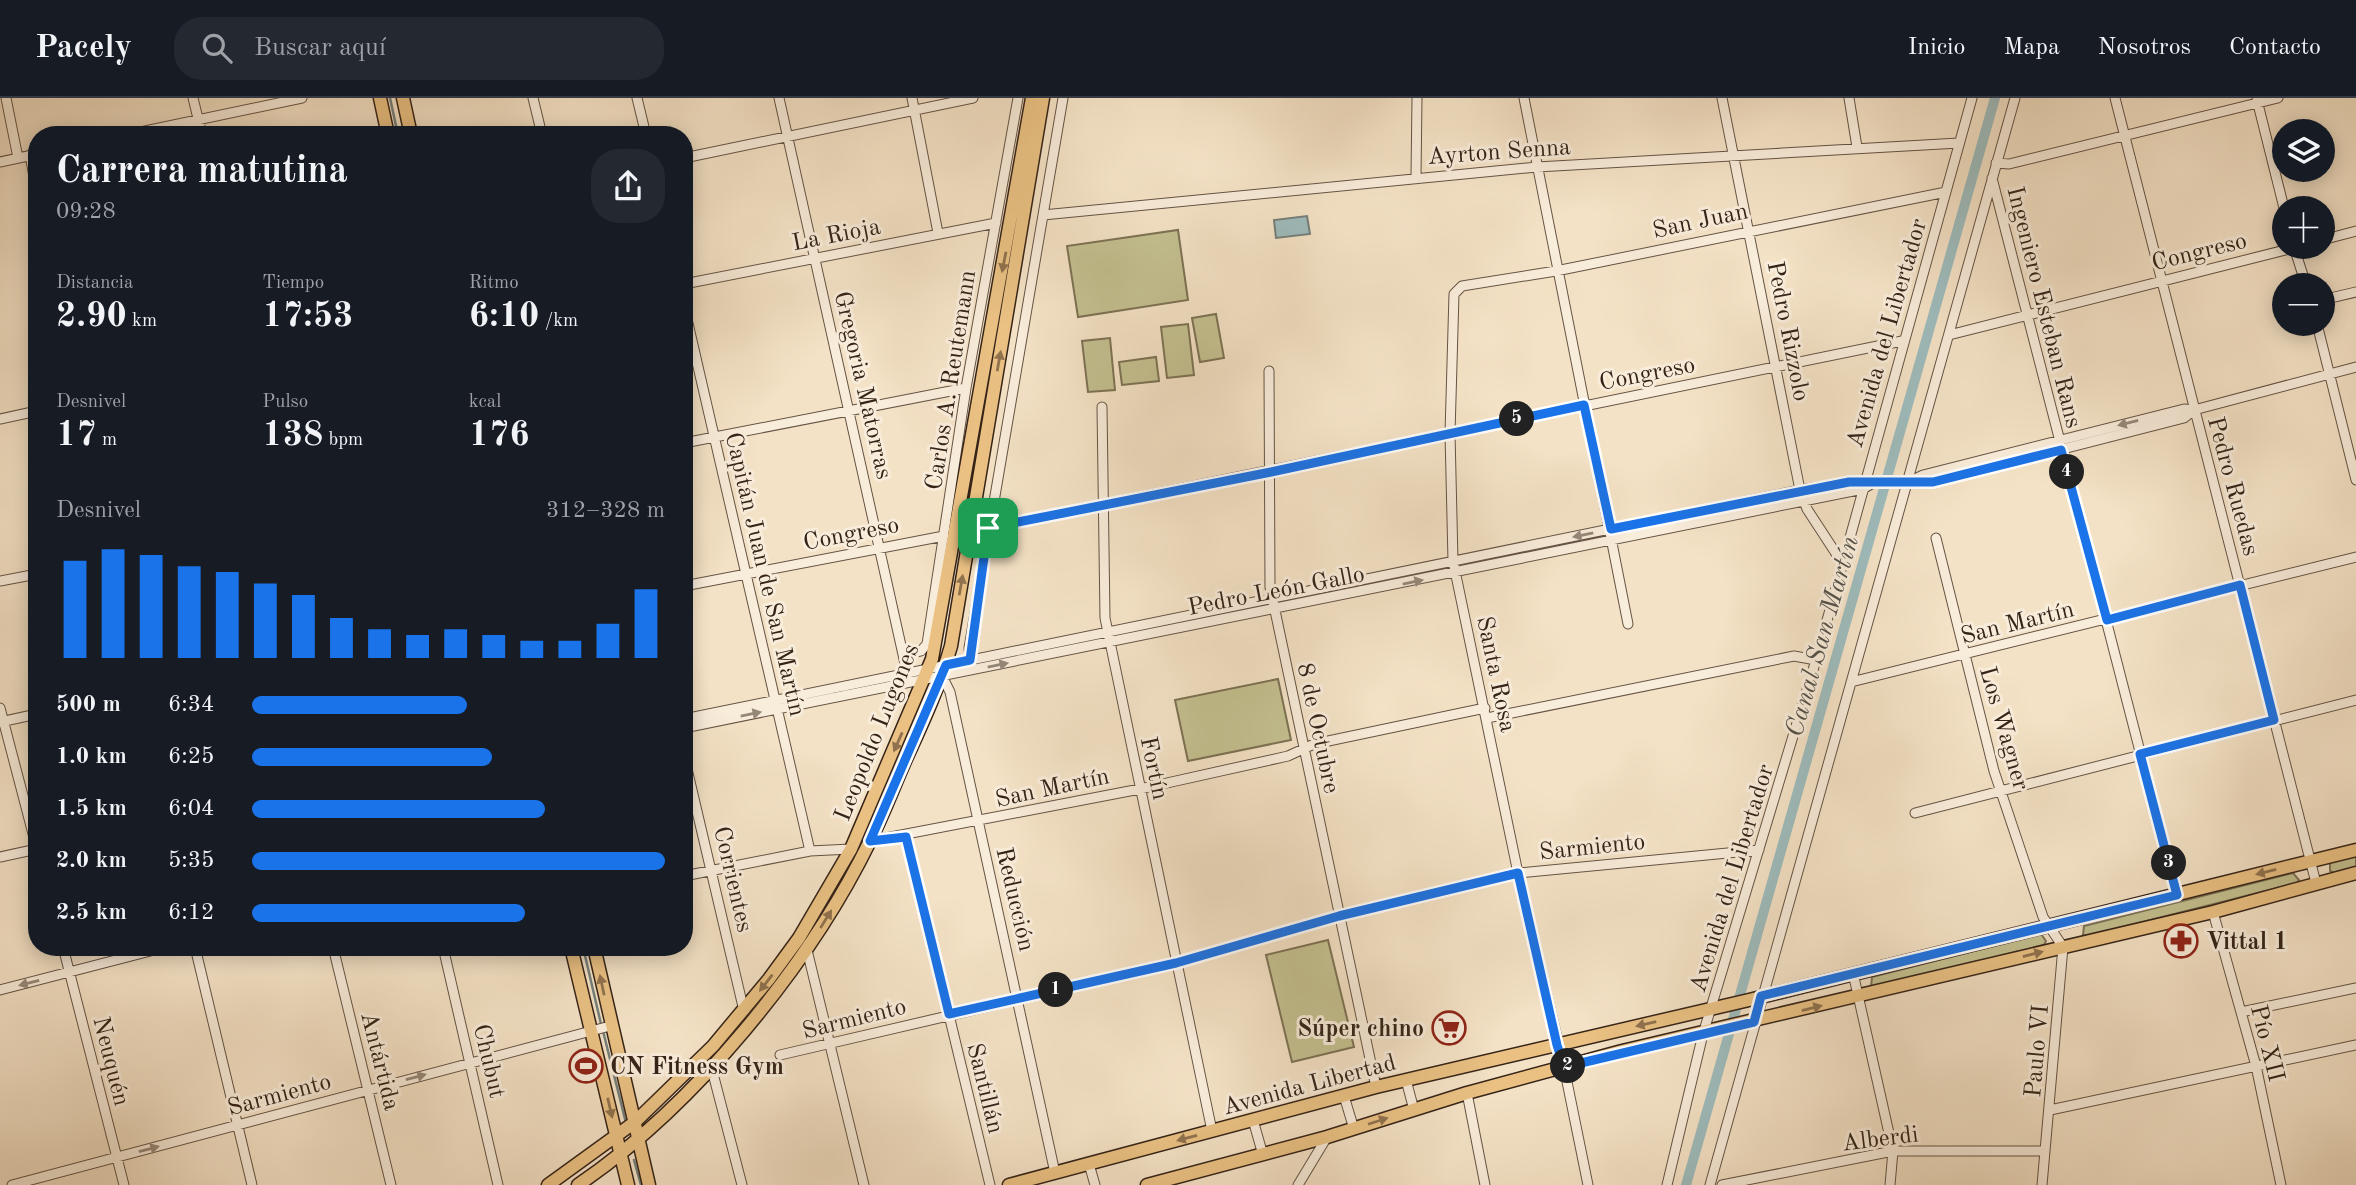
<!DOCTYPE html>
<html lang="es">
<meta charset="utf-8">
<style>
:root{--surface:#171b24;--page:#242831;--text:#f1f3f6;--muted:#9ea1a6;--line:#363941;--accent:#1a73e8}
body{margin:0;font-family:"Old Standard TT",serif;background:var(--page);color:var(--text);height:100vh;display:flex;flex-direction:column;font-size:26px;white-space:nowrap}
*{box-sizing:border-box;margin:0}
p{font-size:23px;color:var(--muted)}
.icon{flex:none;width:38px;height:38px;fill:none;stroke:currentColor;stroke-width:2;stroke-linecap:round;stroke-linejoin:round}
.map{position:relative;flex:1;overflow:hidden}
.drawer{position:absolute;left:28px;top:28px;width:665px;height:830px;display:flex;flex-direction:column;background:var(--surface);border-radius:28px;box-shadow:0 4px 18px #0003}
.drawer>*{flex:none}
.fabs{position:absolute;left:2272px;top:21px;display:grid;gap:14px}
.fabs a{display:grid;place-items:center;width:63px;height:63px;border-radius:50%;background:var(--surface);box-shadow:0 4px 18px #0003;font-size:35px}
.pin{position:absolute;display:grid;place-items:center;width:60px;height:60px;color:#fff;margin:-30px;border-radius:14px;box-shadow:0 4px 10px #0006}
.km{position:absolute;width:35px;height:35px;margin:-18px;border-radius:50%;background:#222;color:#fff;font-size:19px;line-height:35px;text-align:center}
.round{display:grid;place-items:center;flex:none;width:74px;height:74px;border-radius:28px;background:var(--page)}
.summary{display:flex;align-items:center;justify-content:space-between;height:119px;padding:0 28px}
h1{font-size:38px;font-weight:700;line-height:52px}
.figures{display:grid;grid-template-columns:repeat(3,1fr);gap:10px;height:119px;padding:7px 28px}
.figures div{display:grid;align-content:center}
.figures b{font-size:35px;font-weight:700}
.figures small{font-size:19px;font-weight:400}
.figures p{font-size:19px}
.chart{height:196px;padding:14px 28px}
.chart p{display:flex;justify-content:space-between}
.chart svg{width:100%;height:126px;margin-top:7px;stroke:var(--accent);stroke-width:6}
ul{padding:0 28px;list-style:none;font-size:23px}
li{display:grid;grid-template-columns:112px 84px 1fr;align-items:center;height:52px}
li i{height:18px;border-radius:9px;background:var(--accent)}
header{display:flex;align-items:center;gap:42px;box-sizing:border-box;height:98px;padding:0 35px;background:var(--surface);border-bottom:2px solid var(--line)}
header strong{font-size:33px}
nav{display:flex;gap:38px;margin-inline-start:auto;font-size:24px}
.search{width:490px;height:63px;background:var(--page);display:flex;align-items:center;gap:18px;box-sizing:border-box;padding:0 24px;border-radius:28px;color:var(--muted);font-size:26px}
.map>svg:first-child{display:block}
</style>
<header>
<strong>Pacely</strong>
<div class="search"><svg class="icon" aria-label="search" viewBox="0 0 24 24"><circle cx="10" cy="10" r="6"/><path d="M15 15l6 6"/></svg>Buscar aquí</div>
<nav><a>Inicio</a><a>Mapa</a><a>Nosotros</a><a>Contacto</a></nav>
</header>
<div class="map">
<svg width="2356" height="1087" viewBox="0 0 2356 1087">
<rect width="100%" height="100%" fill="#f4e2c6"/>
<filter id="stains"><feTurbulence type="fractalNoise" baseFrequency=".00286" numOctaves="4"/><feColorMatrix values="0 0 0 0 .2 0 0 0 0 .09 0 0 0 0 .02 0 0 0 .5 -.17"/></filter>
<radialGradient id="worn" r=".72"><stop offset=".6" stop-color="#630" stop-opacity="0"/><stop offset="1" stop-color="#630" stop-opacity=".3"/></radialGradient>
<path fill="#c4c090" stroke="#7c7254" stroke-width="2" d="M1178,132L1188,202L1078,219L1067,148Z
M1216,216L1224,260L1200,264L1192,220Z
M1188,226L1194,277L1167,280L1161,229Z
M1110,240L1115,292L1088,294L1082,243Z
M1156,259L1159,283L1122,287L1119,264Z
M1278,581L1291,642L1188,663L1175,602Z
M2356,758V770L2334,775L2330,773V764Z
M2293,775L2299,782L2297,785L2087,838L2083,837L2084,828Z
M2041,836L2046,843L2044,847L1871,889L1872,879Z
M1328,842L1354,949L1292,964L1266,857Z"/>
<path fill="#9ebcbd" stroke="#747f7b" stroke-width="2" d="M1307,118L1310,136L1276,140L1274,122Z"/>
<g fill="none" stroke-linecap="round" stroke-linejoin="round">
<path stroke="#747f7b" stroke-width="2.5" d="M390,0L398,37
M583,849L601,926
M603,933L626,1025
M634,1062L641,1087"/>
<path stroke="#9ebcbd" stroke-width="10" d="M1686,1087L1995,0"/>
<defs>
<path id="minor" d="M6,0L18,60
M193,0L202,37
M533,0L542,37
M637,0L646,37
M779,0L908,579
M912,0L938,135
M1524,0L1628,526
M1722,0L1800,392L1807,411L1837,457L1844,460
M1849,0L1857,49
M2115,0L2316,785
M2257,2L2284,110
M126,37L302,0
M30,57L37,95
M684,60L973,0
M0,64L37,56
M1996,65L2009,66L2278,0
M1416,79L1417,0
M1992,80L2177,797
M1043,117L1537,69L1959,45
M2322,142L2356,133
M2294,149L2306,187
M684,186L996,125
M2322,202L2356,194
M684,208L810,753
M2317,226L2356,382
M1949,237L2297,149
M1269,273L1270,489L1376,989
M1102,309L1105,520L1212,1033
M2194,312L2184,320L1941,382L1906,385L1923,377L2184,311L2194,312L2356,269
M0,321L37,313
M684,345L966,290
M1873,385H1906
M988,430L1902,243
M1936,440L1994,673L2043,819L2063,849L2042,1087
M0,483L37,476
M684,488L944,438
M905,557L921,553L927,546L966,290L1018,0
M971,568L969,550L1063,0
M942,578L950,594L1055,1075
M1851,584L2356,459
M0,610L37,751L0,759
M1487,620L1794,558L1816,562
M684,621L1800,392L1866,382L1873,385L1863,391L684,630
M0,624L37,616
M684,658L744,913
M1915,715L2356,602
M906,739L990,1087
M870,743L1140,691L1288,658L1314,646L1485,610
M684,778L810,753L851,751
M2213,814L2256,968L2281,1087
M63,849L124,1087
M195,849L252,1087
M333,849L391,1087
M443,849L498,1087
M807,852L864,1087
M1853,875L1893,1053L1890,1087
M0,892L166,849
M2241,914L2356,890
M780,957L1176,865L1339,818L1518,775L1759,752
M711,968L742,1087
M1406,982L1414,1012
M1467,995L1485,1087
M1344,998L1354,1031
M2050,1012L2356,947
M1253,1022L1263,1057
M1089,1066L1095,1087
M12,1087L610,928
M1298,1087L1327,1039
M1588,1087L1564,969L1518,775L1453,463L1450,335L1454,196L1462,188L1556,173L1946,94
M1667,1087L1703,936L1816,562L1972,0
M1710,1087L2015,0
M1722,1087L1893,1053H2045"/>
<path id="major" d="M380,0L388,37
M403,0L411,37
M571,849L628,1087
M594,849L649,1087
M548,1087L635,1024L713,948L769,881L799,840L851,751L932,561L1032,0
M578,1087C693,1009 809,868 870,743C883,717 894,688 906,661C923,624 940,587 951,548L1043,0
M1009,1087L1376,989L1749,902L2356,752
M1147,1087L1327,1039L1467,995L1622,953L2213,814L2356,775"/>
</defs>
<use href="#minor" stroke="#655344" stroke-width="11"/>
<use href="#major" stroke="#352318" stroke-width="15"/>
<use href="#minor" stroke="#f8ecda" stroke-width="9"/>
<use href="#major" stroke="#eac183" stroke-width="12"/>
</g>
<defs><path id="oneway-solid" d="M-6-.8H1V-3.2L6.5 0L1 3.2V.8H-6Z" transform="scale(1.75)"/></defs>
<g fill="#90724e">
<use href="#oneway-solid" transform="translate(1004 164) rotate(101)"/>
<use href="#oneway-solid" transform="translate(999 263) rotate(-80)"/>
<use href="#oneway-solid" transform="translate(961 487) rotate(-80)"/>
<use href="#oneway-solid" transform="translate(898 644) rotate(114)"/>
<use href="#oneway-solid" transform="translate(2266 774) rotate(166)"/>
<use href="#oneway-solid" transform="translate(826 821) rotate(-58)"/>
<use href="#oneway-solid" transform="translate(2033 856) rotate(-14)"/>
<use href="#oneway-solid" transform="translate(766 885) rotate(128)"/>
<use href="#oneway-solid" transform="translate(602 887) rotate(-102)"/>
<use href="#oneway-solid" transform="translate(1812 910) rotate(-14)"/>
<use href="#oneway-solid" transform="translate(1646 926) rotate(167)"/>
<use href="#oneway-solid" transform="translate(610 1010) rotate(77)"/>
<use href="#oneway-solid" transform="translate(1378 1023) rotate(-18)"/>
<use href="#oneway-solid" transform="translate(1187 1040) rotate(165)"/>
</g>
<g fill="#968879">
<use href="#oneway-solid" transform="translate(2128 325) rotate(166)"/>
<use href="#oneway-solid" transform="translate(1583 437) rotate(168)"/>
<use href="#oneway-solid" transform="translate(1413 484) rotate(-12)"/>
<use href="#oneway-solid" transform="translate(998 567) rotate(-11)"/>
<use href="#oneway-solid" transform="translate(751 616) rotate(-11)"/>
<use href="#oneway-solid" transform="translate(29 885) rotate(166)"/>
<use href="#oneway-solid" transform="translate(416 979) rotate(-15)"/>
<use href="#oneway-solid" transform="translate(149 1051) rotate(-15)"/>
</g>
<g fill="none" stroke-linecap="round" stroke-linejoin="round">
<defs>
<path id="route" d="M1584,307L1611,431L1849,384H1933L2061,352L2107,522L2240,487L2274,622L2140,656L2177,797L1761,898L1754,924L1564,969L1557,947L1518,775L1339,818L1176,865L949,916L906,739L870,743L946,567L970,562L988,430L1271,374Z"/>
</defs>
<use href="#route" stroke="#fff" stroke-width="14"/>
<use href="#route" stroke="#1a73e8" stroke-width="9"/>
</g>
<defs>
<symbol id="pharmacy-ring" viewBox="-11 -11 22 22"><circle r="9.5" fill="#f8ecda" stroke="#8f2418" stroke-width="1.5"/><path d="M-2-6h4v4h4v4h-4v4h-4v-4h-4v-4h4Z" fill="#8f2418"/></symbol>
<symbol id="supermarket-ring" viewBox="-11 -11 22 22"><circle r="9.5" fill="#f8ecda" stroke="#8f2418" stroke-width="1.5"/><path d="M-6-5.5h2.5l.6 2H6L4.5 2H-2.5L-4.4-4H-6ZM-1.5 3.2a1.3 1.3 0 1 0 .1 0ZM3 3.2a1.3 1.3 0 1 0 .1 0Z" fill="#8f2418"/></symbol>
<symbol id="stadium-ring" viewBox="-11 -11 22 22"><circle r="9.5" fill="#f8ecda" stroke="#8f2418" stroke-width="1.5"/><path d="M0-5a6.5 5 0 1 0 0 10a6.5 5 0 1 0 0-10ZM-3.5-1.8h7v3.6h-7Z" fill="#8f2418"/></symbol>
</defs>
<g fill-rule="evenodd">
<use href="#pharmacy-ring" x="2162" y="824" width="38" height="38"/>
<use href="#supermarket-ring" x="1430" y="911" width="38" height="38"/>
<use href="#stadium-ring" x="567" y="949" width="38" height="38"/>
</g>
<g text-anchor="middle" stroke-width="6" stroke-linejoin="round" paint-order="stroke">
<g font-size="24" fill="#352318" stroke="#f8ecda">
<text transform="translate(1499 53) rotate(-4)" y="8">Ayrton Senna</text>
<text transform="translate(1700 122) rotate(-12)" y="8">San Juan</text>
<text transform="translate(836 136) rotate(-11)" y="8">La Rioja</text>
<text transform="translate(2199 153) rotate(-14)" y="8">Congreso</text>
<text transform="translate(2045 209) rotate(76)" y="8">Ingeniero Esteban Rans</text>
<text transform="translate(1789 233) rotate(79)" y="8">Pedro Rizzolo</text>
<text transform="translate(1886 235) rotate(-74)" y="8">Avenida del Libertador</text>
<text transform="translate(1647 275) rotate(-11)" y="8">Congreso</text>
<text transform="translate(950 282) rotate(-81)" y="8">Carlos A. Reutemann</text>
<text transform="translate(864 287) rotate(77)" y="8">Gregoria Matorras</text>
<text transform="translate(2234 388) rotate(75)" y="8">Pedro Ruedas</text>
<text transform="translate(851 435) rotate(-11)" y="8">Congreso</text>
<text transform="translate(766 476) rotate(77)" y="8">Capitán Juan de San Martín</text>
<text transform="translate(1276 492) rotate(-11)" y="8">Pedro León Gallo</text>
<text transform="translate(2017 524) rotate(-14)" y="8">San Martín</text>
<text transform="translate(1497 576) rotate(78)" y="8">Santa Rosa</text>
<text transform="translate(1319 630) rotate(78)" y="8">8 de Octubre</text>
<text transform="translate(2005 630) rotate(74)" y="8">Los Wagner</text>
<text transform="translate(876 634) rotate(-68)" y="8">Leopoldo Lugones</text>
<text transform="translate(1155 670) rotate(78)" y="8">Fortín</text>
<text transform="translate(1052 689) rotate(-12)" y="8">San Martín</text>
<text transform="translate(1592 748) rotate(-6)" y="8">Sarmiento</text>
<text transform="translate(1731 780) rotate(-73)" y="8">Avenida del Libertador</text>
<text transform="translate(734 781) rotate(77)" y="8">Corrientes</text>
<text transform="translate(1016 801) rotate(77)" y="8">Reducción</text>
<text transform="translate(854 920) rotate(-14)" y="8">Sarmiento</text>
<text transform="translate(2268 945) rotate(76)" y="8">Pío XII</text>
<text transform="translate(2036 953) rotate(-85)" y="8">Paulo VI</text>
<text transform="translate(112 963) rotate(76)" y="8">Neuquén</text>
<text transform="translate(381 963) rotate(76)" y="8">Antártida</text>
<text transform="translate(490 963) rotate(77)" y="8">Chubut</text>
<text transform="translate(1309 986) rotate(-15)" y="8">Avenida Libertad</text>
<text transform="translate(986 990) rotate(76)" y="8">Santillán</text>
<text transform="translate(279 996) rotate(-15)" y="8">Sarmiento</text>
<text transform="translate(1880 1040) rotate(-7)" y="8">Alberdi</text>
</g>
<g font-size="24" font-weight="bold" fill="#352318" stroke="#f8ecda" text-anchor="start">
<text x="2206" y="851">Vittal 1</text>
<text x="1424" y="938" text-anchor="end">Súper chino</text>
<text x="610" y="976">CN Fitness Gym</text>
</g>
<g font-size="26" font-style="italic" fill="#54514a" stroke="#f8ecda">
<text transform="translate(1821 538) rotate(-74)" y="9">Canal San Martín</text>
</g>
</g>
<rect width="100%" height="100%" filter="url(#stains)"/>
<rect width="100%" height="100%" fill="url(#worn)"/>
</svg>
<div class="fabs">
<a><svg class="icon" aria-label="layers" viewBox="0 0 24 24"><path d="M12 4l9 5-9 5-9-5zM3 14l9 5 9-5"/></svg></a>
<a>+</a>
<a>−</a>
</div>
<div class="pin" style="left:988px;top:430px;background:#1e9e55"><svg class="icon" aria-label="arrive" viewBox="0 0 24 24"><path d="M6 21V4h12l-3 4 3 4H6"/></svg></div>
<b class="km" style="left:1056px;top:892px">1</b>
<b class="km" style="left:1568px;top:968px">2</b>
<b class="km" style="left:2169px;top:765px">3</b>
<b class="km" style="left:2067px;top:374px">4</b>
<b class="km" style="left:1517px;top:321px">5</b>
<section class="drawer">
<div class="summary"><div><h1>Carrera matutina</h1><p>09:28</p></div><a class="round"><svg class="icon" aria-label="share" viewBox="0 0 24 24"><path d="M12 15V3M7 8l5-5 5 5M5 13v7h14v-7"/></svg></a></div>
<div class="figures">
<div><p>Distancia</p><b>2.90<small> km</small></b></div>
<div><p>Tiempo</p><b>17:53</b></div>
<div><p>Ritmo</p><b>6:10<small> /km</small></b></div>
</div>
<div class="figures">
<div><p>Desnivel</p><b>17<small> m</small></b></div>
<div><p>Pulso</p><b>138<small> bpm</small></b></div>
<div><p>kcal</p><b>176</b></div>
</div>
<div class="chart"><p><span>Desnivel</span>312–328 m</p>
<svg viewBox="0 0 160 44" preserveAspectRatio="none"><path d="M5 44V10M15 44V6M25 44V8M35 44V12M45 44V14M55 44V18M65 44V22M75 44V30M85 44V34M95 44V36M105 44V34M115 44V36M125 44V38M135 44V38M145 44V32M155 44V20"/></svg>
</div>
<ul>
<li><b>500 m</b>6:34<i style="width:52%"></i></li>
<li><b>1.0 km</b>6:25<i style="width:58%"></i></li>
<li><b>1.5 km</b>6:04<i style="width:71%"></i></li>
<li><b>2.0 km</b>5:35<i style="width:100%"></i></li>
<li><b>2.5 km</b>6:12<i style="width:66%"></i></li>
</ul>
</section>
</div>
